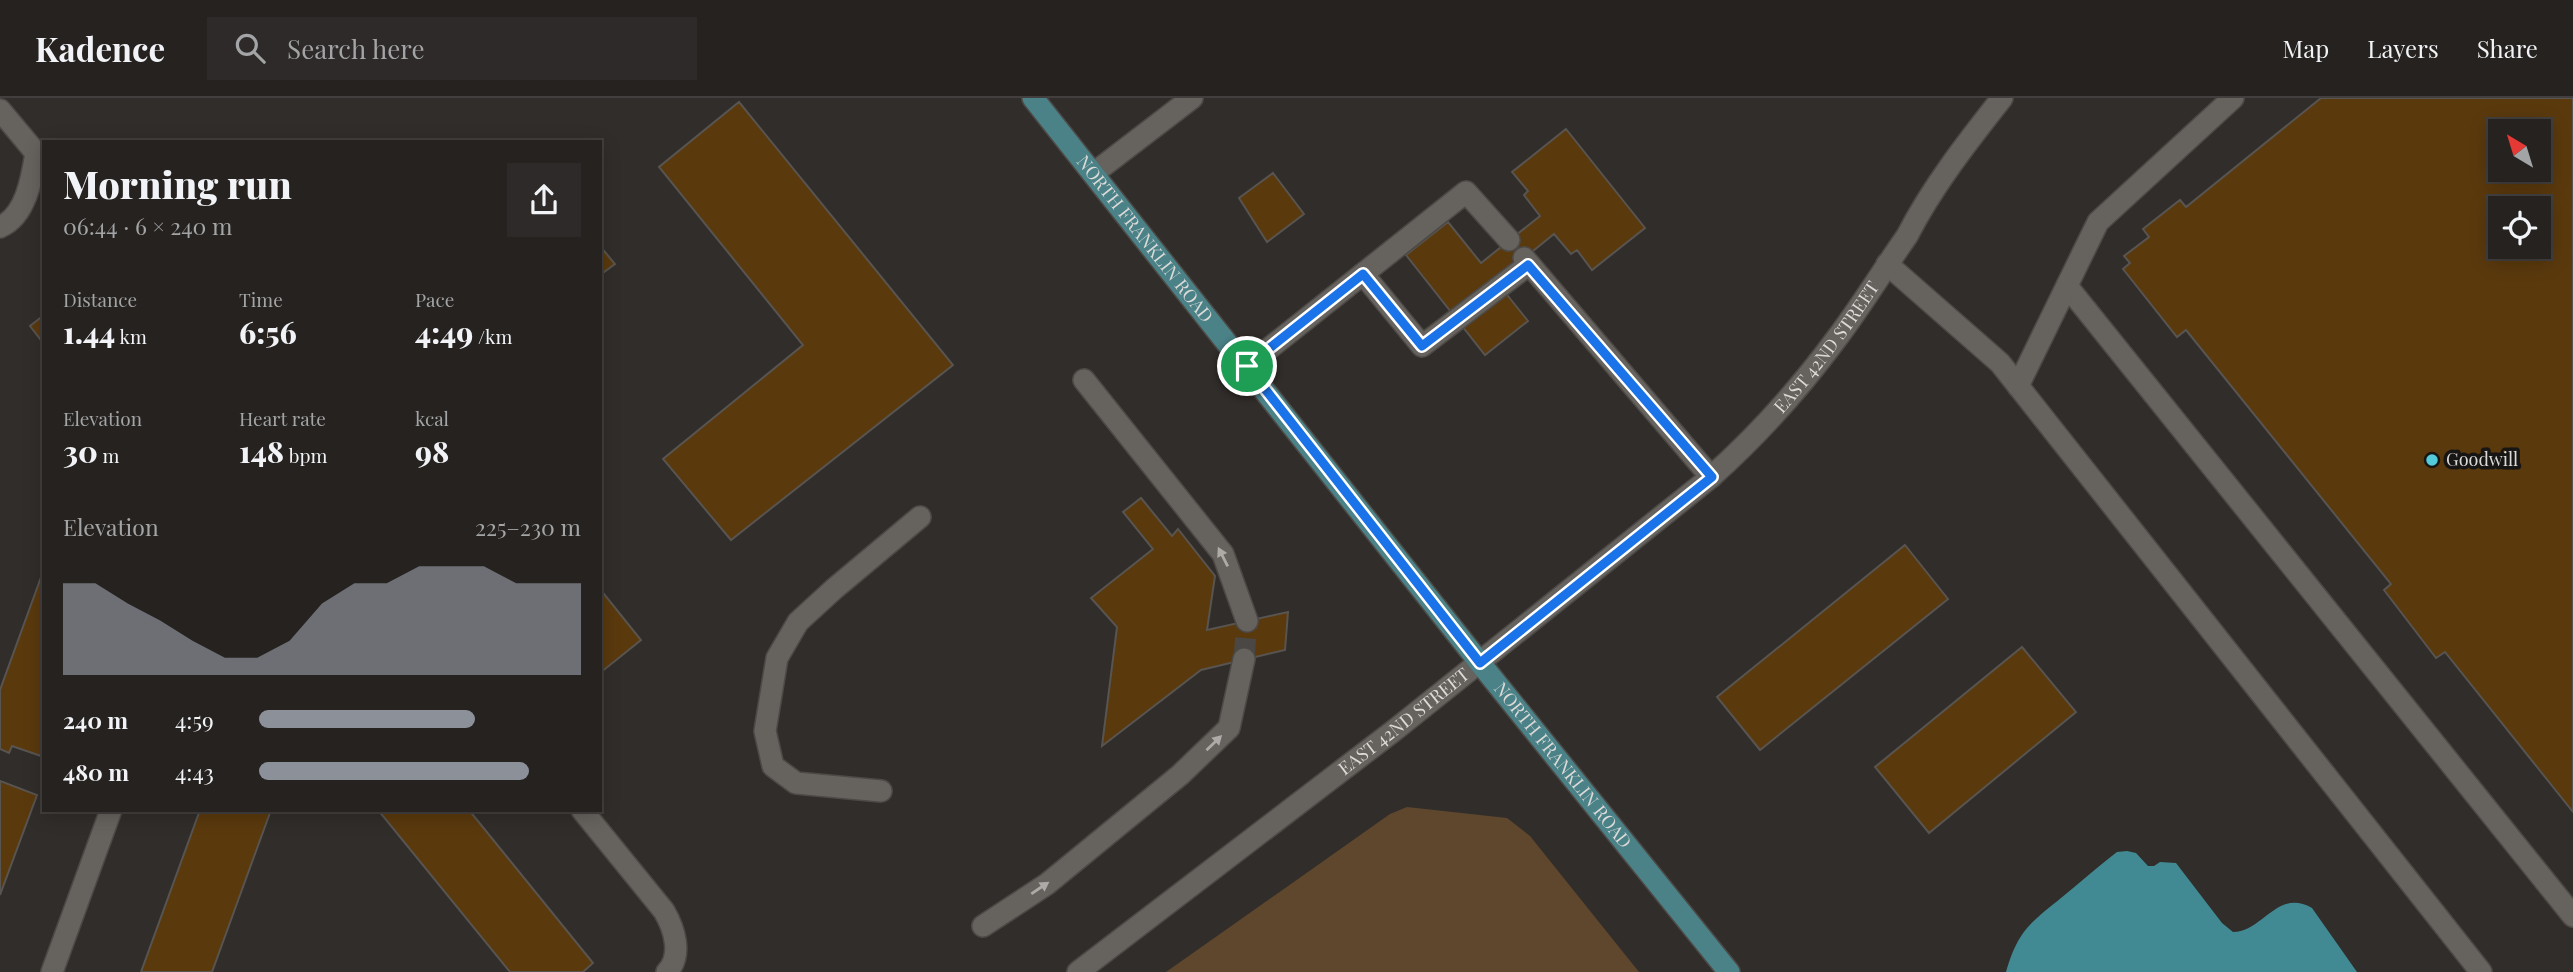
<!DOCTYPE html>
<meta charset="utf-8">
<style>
:root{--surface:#252220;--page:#2d2a29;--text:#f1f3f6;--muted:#a3a4a5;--line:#423f3e;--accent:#8c9099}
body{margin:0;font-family:"Playfair Display",serif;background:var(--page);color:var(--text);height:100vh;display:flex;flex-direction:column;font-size:26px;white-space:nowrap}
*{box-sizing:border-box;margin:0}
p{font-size:23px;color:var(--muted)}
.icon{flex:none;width:38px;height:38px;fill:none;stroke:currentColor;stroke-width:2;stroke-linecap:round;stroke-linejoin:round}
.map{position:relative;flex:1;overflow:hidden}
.details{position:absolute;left:42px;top:42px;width:560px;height:672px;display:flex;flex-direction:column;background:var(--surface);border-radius:0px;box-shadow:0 4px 18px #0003,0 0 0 2px var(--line)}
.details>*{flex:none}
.needle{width:46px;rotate:322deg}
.fabs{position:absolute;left:2488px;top:21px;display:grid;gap:14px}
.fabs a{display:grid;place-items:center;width:63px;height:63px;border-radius:0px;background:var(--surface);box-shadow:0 4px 18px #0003,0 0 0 2px var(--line);font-size:35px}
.pin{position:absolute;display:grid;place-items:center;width:60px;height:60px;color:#fff;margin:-30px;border:4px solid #fff;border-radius:50%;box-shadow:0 2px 7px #0007}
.round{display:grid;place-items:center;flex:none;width:74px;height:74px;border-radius:0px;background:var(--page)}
.head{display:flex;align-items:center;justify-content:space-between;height:119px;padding:0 21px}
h1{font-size:38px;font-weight:800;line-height:52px}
.metrics{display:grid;grid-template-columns:repeat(3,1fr);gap:10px;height:119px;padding:7px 21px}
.metrics div{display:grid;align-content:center}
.metrics b{font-size:30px;font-weight:800}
.metrics small{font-size:19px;font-weight:400}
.metrics p{font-size:19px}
.chart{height:196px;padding:14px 21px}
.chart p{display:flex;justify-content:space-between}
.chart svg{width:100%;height:126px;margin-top:7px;fill:var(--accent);opacity:.7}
ul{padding:0 21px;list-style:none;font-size:23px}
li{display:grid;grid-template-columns:112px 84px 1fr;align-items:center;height:52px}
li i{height:18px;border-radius:9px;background:var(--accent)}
header{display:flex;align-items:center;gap:42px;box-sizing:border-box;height:98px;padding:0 35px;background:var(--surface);border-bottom:2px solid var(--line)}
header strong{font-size:33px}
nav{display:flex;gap:38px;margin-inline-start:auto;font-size:24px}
.search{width:490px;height:63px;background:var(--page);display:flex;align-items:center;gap:18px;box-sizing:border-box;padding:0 24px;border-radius:0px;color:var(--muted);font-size:26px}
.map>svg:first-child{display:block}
</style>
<header>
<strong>Kadence</strong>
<div class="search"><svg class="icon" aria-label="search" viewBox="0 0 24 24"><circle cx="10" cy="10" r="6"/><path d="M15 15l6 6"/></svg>Search here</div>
<nav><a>Map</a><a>Layers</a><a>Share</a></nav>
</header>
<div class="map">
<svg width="2573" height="874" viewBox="0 0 2573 874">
<rect width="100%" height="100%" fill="#312d2a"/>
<path fill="#5e472d" d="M1407,709L1507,720L1530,738L1639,874H1166L1390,716Z"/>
<path fill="#428a93" d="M2127,753L2136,755L2148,768H2154L2160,764L2176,765L2222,825L2233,834C2263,834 2277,790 2312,810L2357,874H2006C2018,833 2029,826 2061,800C2080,785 2097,769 2117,754Z"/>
<path fill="#5a390d" stroke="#585450" stroke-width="2" fill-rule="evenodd" d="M2321,0H2573V714L2445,554L2436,560L2384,492L2391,486L2186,232L2177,239L2123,171L2130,165L2124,158L2149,139L2143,131L2180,102L2186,109ZM2501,33H2539V72H2501ZM2501,110H2539V149H2501Z
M739,4L953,267L731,442L663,361L803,247L659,69Z
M1566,31L1645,130L1592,172L1577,152L1571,156L1554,136L1496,183L1528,223L1485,257L1406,157L1448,124L1481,165L1540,118L1524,97L1528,93L1512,74Z
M1273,75L1304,116L1267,144L1239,100Z
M600,148L615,166L600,177Z
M44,217V246L30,228Z
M1141,400L1172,438L1178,431L1215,478L1207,532L1288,514L1285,552L1201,572L1102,648L1117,529L1091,500L1153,451L1123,414Z
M1905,447L1948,501L1760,652L1717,599Z
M44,471V659L12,648L9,655L0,651V592Z
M600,491L641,542L600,575Z
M2022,549L2076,614L1929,735L1875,669Z
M0,683L37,697L0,797Z
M200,712H271L212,874H141Z
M378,712H469L593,865L583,874H510Z"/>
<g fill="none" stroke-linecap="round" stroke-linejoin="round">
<path stroke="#4b4744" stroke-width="21" stroke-dasharray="21 10" stroke-linecap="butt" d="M1244,561L1247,523"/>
<defs>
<g id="minor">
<path d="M0,12L36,55C32,80 26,118 0,129"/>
<path d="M1094,75L1192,0"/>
<path d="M1524,160L1711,379"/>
<path d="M1887,166L2000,265L2481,874"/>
<path d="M1363,176L1422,248L1528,167"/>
<path d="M2067,188L2573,818"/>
<path d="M1247,268L1466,94L1509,142"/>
<path d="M1084,282L1223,456L1247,523"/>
<path d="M2018,288L2098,124L2233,0"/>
<path d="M881,693L796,685L773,668L765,633L777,560L798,524L834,491L920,419"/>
<path d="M582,712L664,813C674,830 683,857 667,874"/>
<path d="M983,828L1047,786L1180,677L1229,630L1244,561"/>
<path d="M52,874L111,712"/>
<path id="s1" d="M1078,874L1396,631L1711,379C1758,337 1800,290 1837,240C1862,207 1883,172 1907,138C1932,89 1968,43 2002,0"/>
</g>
<g id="major">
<path id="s2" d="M1033,0L1480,565L1729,874"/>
</g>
</defs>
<use href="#minor" stroke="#4c4946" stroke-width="24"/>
<use href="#major" stroke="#4c4946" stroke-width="24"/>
<use href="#minor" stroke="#66625e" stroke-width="21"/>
<use href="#major" stroke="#4a8287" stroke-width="21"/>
</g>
<defs><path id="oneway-solid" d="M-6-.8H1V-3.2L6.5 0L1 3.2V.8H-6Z" transform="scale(1.75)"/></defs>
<g fill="#adaaa7">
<use href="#oneway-solid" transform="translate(1223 459) rotate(-117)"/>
<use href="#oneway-solid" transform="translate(1214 645) rotate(-44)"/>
<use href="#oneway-solid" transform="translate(1040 790) rotate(-34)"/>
</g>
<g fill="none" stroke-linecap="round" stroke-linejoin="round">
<defs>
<path id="route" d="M1528,167L1712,379L1480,565L1247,268L1363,176L1422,248Z"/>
</defs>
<use href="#route" stroke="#fff" stroke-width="14"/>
<use href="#route" stroke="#1a73e8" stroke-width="9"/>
</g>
<circle fill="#53cbda" stroke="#171614" stroke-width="2.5" cx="2432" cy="362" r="7"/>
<g text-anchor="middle" stroke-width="7" stroke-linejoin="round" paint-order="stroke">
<g font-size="18" fill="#dcdad8" stroke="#171614">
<text dy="6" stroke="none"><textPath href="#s2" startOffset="180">NORTH FRANKLIN ROAD</textPath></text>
<text dy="6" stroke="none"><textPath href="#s1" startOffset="978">EAST 42ND STREET</textPath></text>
<text dy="6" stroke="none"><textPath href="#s1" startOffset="411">EAST 42ND STREET</textPath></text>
<text dy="6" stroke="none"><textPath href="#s2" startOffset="852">NORTH FRANKLIN ROAD</textPath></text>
</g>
<g font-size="18" fill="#dcdad8" stroke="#171614" text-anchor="start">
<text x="2446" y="368">Goodwill</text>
</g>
</g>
</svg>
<div class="fabs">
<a><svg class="needle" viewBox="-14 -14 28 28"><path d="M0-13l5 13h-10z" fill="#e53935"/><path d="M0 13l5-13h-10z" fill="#a3a4a5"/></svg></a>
<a><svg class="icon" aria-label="locate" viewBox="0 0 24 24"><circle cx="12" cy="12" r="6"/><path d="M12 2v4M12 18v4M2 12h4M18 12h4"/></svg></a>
</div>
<div class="pin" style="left:1247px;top:268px;background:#1e9e55"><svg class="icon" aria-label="arrive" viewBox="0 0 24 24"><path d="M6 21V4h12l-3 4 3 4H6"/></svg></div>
<section class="details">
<div class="head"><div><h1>Morning run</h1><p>06:44 · 6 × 240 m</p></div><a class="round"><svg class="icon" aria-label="share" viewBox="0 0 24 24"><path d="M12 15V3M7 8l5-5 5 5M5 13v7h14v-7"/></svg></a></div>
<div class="metrics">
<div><p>Distance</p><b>1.44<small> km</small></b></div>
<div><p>Time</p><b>6:56</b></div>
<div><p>Pace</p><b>4:49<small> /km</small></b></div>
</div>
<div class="metrics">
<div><p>Elevation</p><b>30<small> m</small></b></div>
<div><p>Heart rate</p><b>148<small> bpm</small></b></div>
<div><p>kcal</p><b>98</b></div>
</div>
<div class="chart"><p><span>Elevation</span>225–230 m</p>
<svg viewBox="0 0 160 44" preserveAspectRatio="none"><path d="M0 44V12L10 12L20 19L30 25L40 32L50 38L60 38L70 32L80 19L90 12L100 12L110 6L120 6L130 6L140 12L150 12L160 12V44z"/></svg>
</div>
<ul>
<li><b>240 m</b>4:59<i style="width:67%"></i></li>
<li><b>480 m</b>4:43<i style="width:84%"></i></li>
</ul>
</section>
</div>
